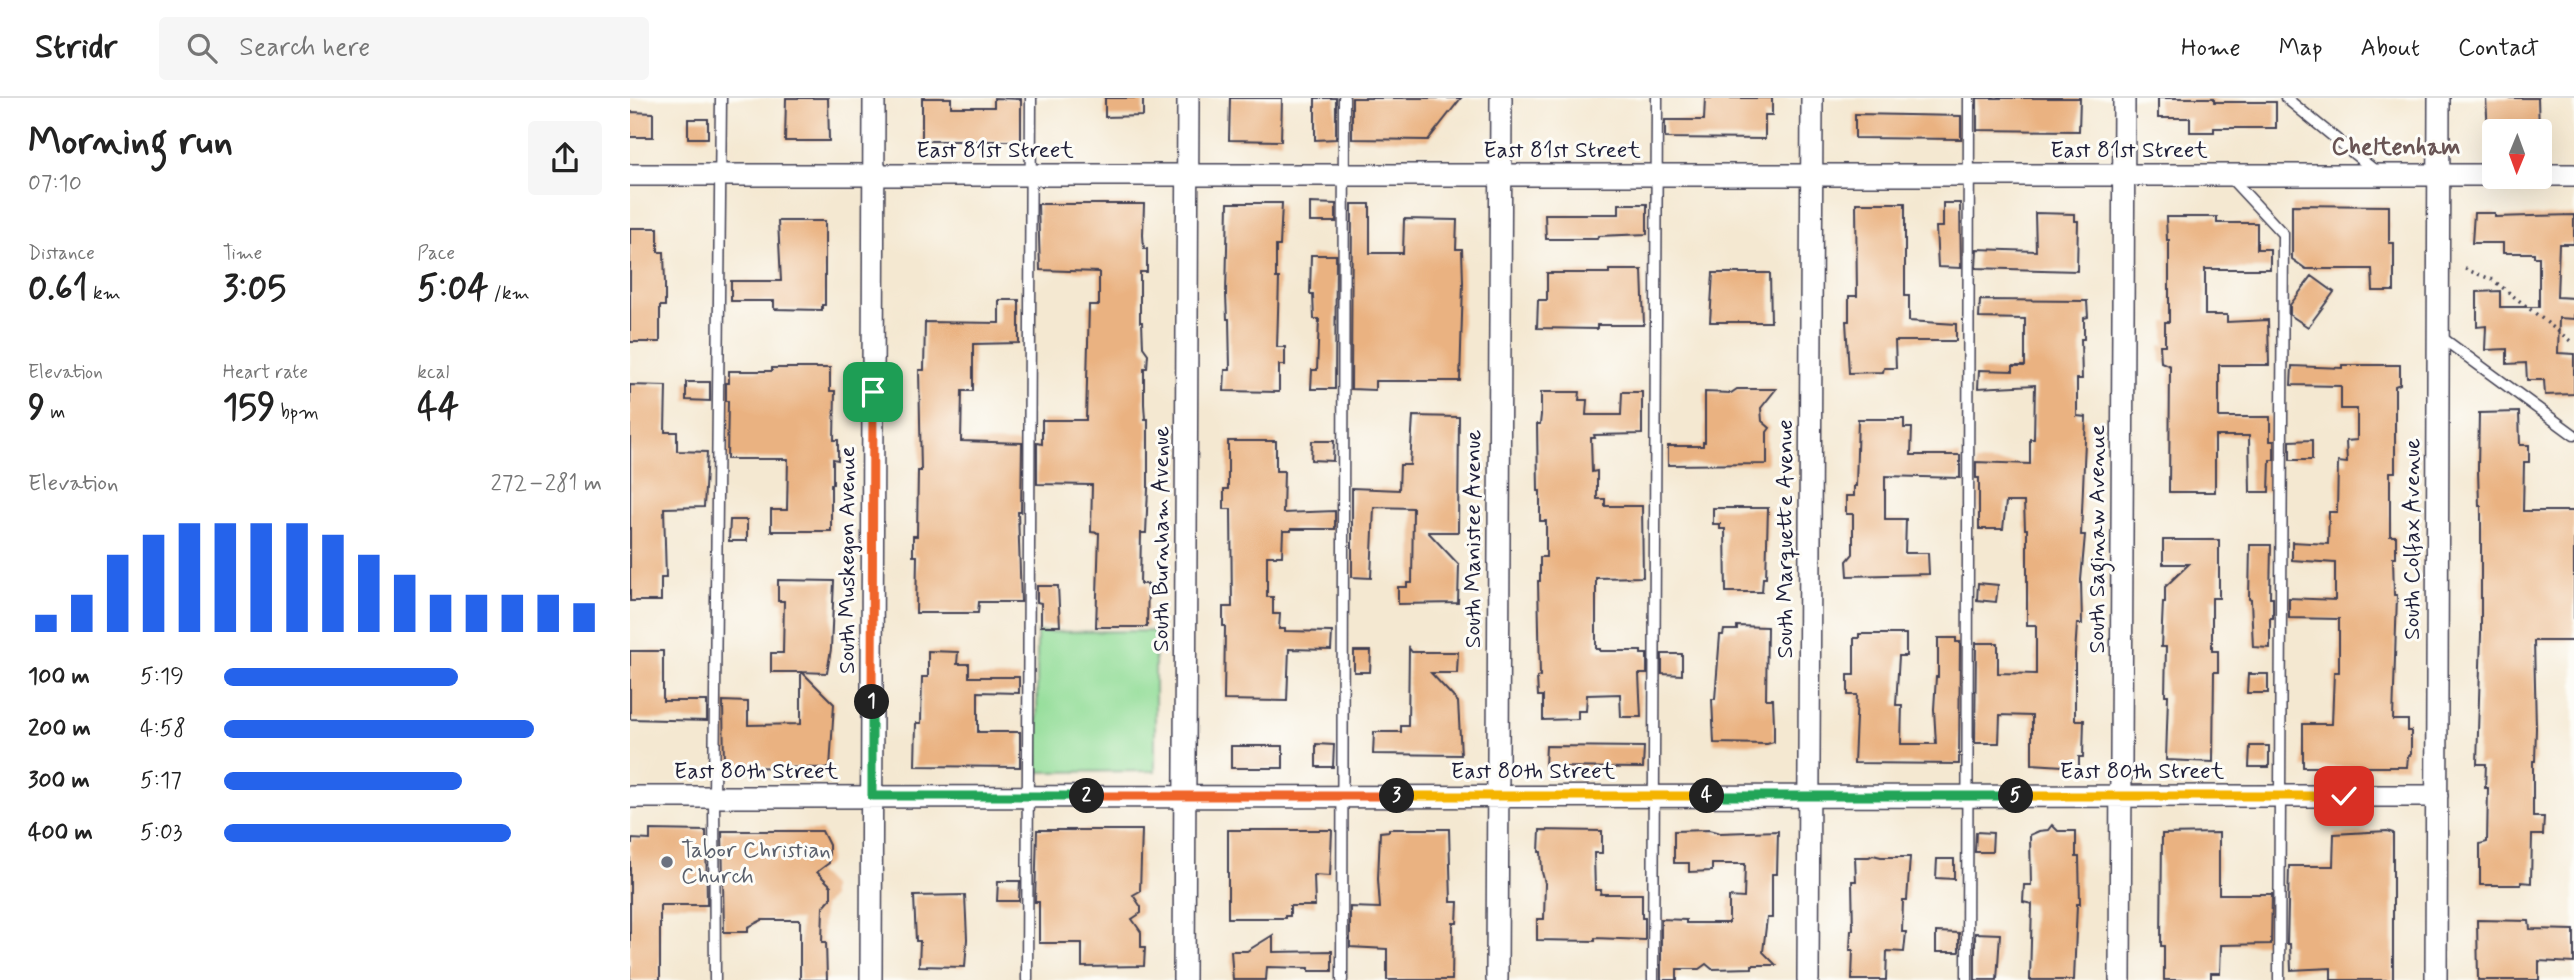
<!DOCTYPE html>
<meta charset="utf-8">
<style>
:root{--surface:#fff;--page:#f6f6f6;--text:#222;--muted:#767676;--line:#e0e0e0;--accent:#2563eb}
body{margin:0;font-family:Mynerve,sans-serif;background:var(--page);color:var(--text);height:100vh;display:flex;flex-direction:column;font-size:26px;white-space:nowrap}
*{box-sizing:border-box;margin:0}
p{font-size:23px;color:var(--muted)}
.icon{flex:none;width:38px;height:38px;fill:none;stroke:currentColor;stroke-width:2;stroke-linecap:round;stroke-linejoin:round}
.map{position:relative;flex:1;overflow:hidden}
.panel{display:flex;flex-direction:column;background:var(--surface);width:630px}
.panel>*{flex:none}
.needle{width:46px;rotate:181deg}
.controls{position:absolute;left:1852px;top:21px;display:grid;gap:14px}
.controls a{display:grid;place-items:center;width:70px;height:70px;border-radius:7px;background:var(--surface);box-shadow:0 7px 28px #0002;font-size:35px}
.pin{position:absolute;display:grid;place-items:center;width:60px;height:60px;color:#fff;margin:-30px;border-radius:14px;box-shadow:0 4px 10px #0006}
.km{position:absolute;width:35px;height:35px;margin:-18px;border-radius:50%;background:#222;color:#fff;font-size:19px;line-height:35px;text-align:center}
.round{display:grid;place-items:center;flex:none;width:74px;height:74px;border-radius:7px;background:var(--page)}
.head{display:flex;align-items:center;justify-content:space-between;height:119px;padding:0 28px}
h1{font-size:38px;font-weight:700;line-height:52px}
.figures{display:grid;grid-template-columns:repeat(3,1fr);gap:10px;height:119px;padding:7px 28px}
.figures div{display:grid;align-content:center}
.figures b{font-size:35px;font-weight:700}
.figures small{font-size:19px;font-weight:400}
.figures p{font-size:19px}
.chart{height:196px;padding:14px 28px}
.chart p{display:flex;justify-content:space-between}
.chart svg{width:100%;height:126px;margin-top:7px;stroke:var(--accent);stroke-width:6}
ul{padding:0 28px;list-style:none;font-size:23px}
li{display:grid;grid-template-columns:112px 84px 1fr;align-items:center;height:52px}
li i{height:18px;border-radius:9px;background:var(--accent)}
header{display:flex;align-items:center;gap:42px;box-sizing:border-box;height:98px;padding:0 35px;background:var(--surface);border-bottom:2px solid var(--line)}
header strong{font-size:33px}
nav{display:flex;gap:38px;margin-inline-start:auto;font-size:24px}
.search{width:490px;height:63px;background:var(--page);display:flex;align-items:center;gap:18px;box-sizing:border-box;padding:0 24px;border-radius:7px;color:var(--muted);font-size:26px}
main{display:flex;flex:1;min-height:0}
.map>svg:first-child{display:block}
</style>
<header>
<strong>Stridr</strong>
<div class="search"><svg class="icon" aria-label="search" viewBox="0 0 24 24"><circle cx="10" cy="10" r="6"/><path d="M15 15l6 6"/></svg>Search here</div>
<nav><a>Home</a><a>Map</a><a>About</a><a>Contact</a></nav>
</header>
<main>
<section class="panel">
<div class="head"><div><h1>Morning run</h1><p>07:10</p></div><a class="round"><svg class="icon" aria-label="share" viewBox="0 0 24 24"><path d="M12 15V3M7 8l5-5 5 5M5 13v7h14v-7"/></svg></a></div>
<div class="figures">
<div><p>Distance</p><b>0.61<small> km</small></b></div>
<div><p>Time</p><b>3:05</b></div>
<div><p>Pace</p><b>5:04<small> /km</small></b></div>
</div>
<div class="figures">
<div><p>Elevation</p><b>9<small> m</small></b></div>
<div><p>Heart rate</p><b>159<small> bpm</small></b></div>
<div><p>kcal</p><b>44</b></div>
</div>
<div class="chart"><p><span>Elevation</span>272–281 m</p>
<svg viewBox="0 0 160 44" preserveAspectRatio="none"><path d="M5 44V38M15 44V31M25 44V17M35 44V10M45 44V6M55 44V6M65 44V6M75 44V6M85 44V10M95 44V17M105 44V24M115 44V31M125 44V31M135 44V31M145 44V31M155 44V34"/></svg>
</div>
<ul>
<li><b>100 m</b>5:19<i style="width:62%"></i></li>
<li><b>200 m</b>4:58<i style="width:82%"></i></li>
<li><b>300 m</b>5:17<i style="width:63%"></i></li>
<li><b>400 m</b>5:03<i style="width:76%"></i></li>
</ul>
</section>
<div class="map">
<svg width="1944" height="882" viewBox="0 0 1944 882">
<rect width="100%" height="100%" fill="#fdfcf7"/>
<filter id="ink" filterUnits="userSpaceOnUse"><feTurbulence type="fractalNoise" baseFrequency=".0143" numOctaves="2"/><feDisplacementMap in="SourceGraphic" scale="14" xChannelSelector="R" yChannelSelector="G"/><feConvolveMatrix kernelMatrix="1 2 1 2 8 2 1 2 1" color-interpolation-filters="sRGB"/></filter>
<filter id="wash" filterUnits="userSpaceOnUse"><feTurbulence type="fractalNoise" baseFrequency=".00686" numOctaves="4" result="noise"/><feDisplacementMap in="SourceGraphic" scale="28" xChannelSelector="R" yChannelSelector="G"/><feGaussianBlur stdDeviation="1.57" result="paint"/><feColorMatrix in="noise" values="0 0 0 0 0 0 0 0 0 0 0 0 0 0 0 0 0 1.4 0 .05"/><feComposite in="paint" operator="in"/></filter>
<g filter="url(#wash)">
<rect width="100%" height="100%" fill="#f4e8d1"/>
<path fill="#93dd98" stroke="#5a806a" stroke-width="2" d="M525,533V673L407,674V534Z"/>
<g id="blocks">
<path fill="#eab281" d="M156,0H198L199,43H155Z
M292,0H321V9H364V0L391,1V43H292Z
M475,0H513V18L475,19Z
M600,0H652L651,43L599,42Z
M685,0H706V41L685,42Z
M722,0H831L798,42L722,41Z
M1075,0H1142V17H1135V41L1035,40V22H1074Z
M1347,0H1450L1449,33L1347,32Z
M1528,0H1584V4H1646V30H1584V34H1560V20H1528Z
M1856,0H1908L1909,33H1858Z
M0,14L23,15V39H0Z
M1225,16L1331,18V41L1225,40Z
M58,21H78V40H58Z
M598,105H652L650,148H646V180H649L647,249H655V267H649V294L594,293L595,272H600L599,221H597L596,197Z
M680,105L706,106V124H680Z
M1226,105H1275V198H1279V223L1326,226V243H1265L1266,270H1254L1253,274L1219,275L1216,223H1219V198H1227Z
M1313,105H1330L1331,170L1308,169L1306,129H1313Z
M408,106H514L513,137L514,151H517V174H510V224H512L513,249L518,256L517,270H514V306L515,321H518V391L516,435H511L510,486H518L517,529H466L469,435L461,434L462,387L407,386V345L412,346V322H456L459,207H469V174L410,172Z
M722,106H740V155H773L774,121L827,122L826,151H832L833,185L830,283H745V292L721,291Z
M989,106H1017V136L968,138L967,141H916L915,116H989Z
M1662,107L1759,108V145H1764V193H1743L1742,171H1676L1662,161Z
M1405,115L1445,116V123H1448L1447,173L1346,170L1347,151L1406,153Z
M1844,115H1865V119L1944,117V146H1929L1927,199L1944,200V221L1929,220L1928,255L1944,256V296L1915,297L1914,282H1897L1896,265L1877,266V251L1855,252L1856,228L1847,229V194L1870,193V209H1909V159H1904V155H1873V145H1842Z
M1536,119H1587V125H1627V151H1640V171H1575V217H1597V224L1638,222L1639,267H1589V319H1640V343H1644V362H1640L1639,394H1620L1619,338H1585V394H1539L1540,268L1531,264L1530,247H1535V224H1539V142H1537Z
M148,123H195V207H192V212L144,211V203H101V183H151Z
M0,130H28V154H34L35,186V208H30V244H0Z
M681,157H706L705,291H681L682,272H687L689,221H684L683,196H680Z
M979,172H1012L1014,227H967V231L907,230L908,202H917V175H979Z
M1083,175H1140L1141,224H1080Z
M1682,178L1704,194L1678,229L1660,217V207Z
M369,202H389V245L343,246V293H332L331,343L392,345L391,414H388L391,504H349L348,515H286L287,458H283V438H287L288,373H291L289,272H294L295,224L369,225Z
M1350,202L1457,203L1458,219L1454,220V241H1451L1452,281H1447V318L1456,319L1451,437H1455L1451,482L1452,526H1447L1445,556V622H1454L1453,659H1449V669L1402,666V618L1370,617L1369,645H1345L1346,545H1368V575L1406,576V527H1397V431H1395L1394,404H1376L1373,431H1349V380H1346V364L1400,366V341H1404L1405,287L1348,290L1349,272L1383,273V268H1395V221L1349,220Z
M1712,267H1770V286L1765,288V374H1760V438H1766V459H1763L1764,497H1767L1763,622H1778V633H1781V656L1778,659L1777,669H1673V626H1702L1704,574H1709V521L1659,520V500L1705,502V465L1662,462V444L1698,446L1699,414H1707L1708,364L1717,365L1716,343L1727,342V311H1711V288L1661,287L1662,268L1712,270Z
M142,270H200V293H205L204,342H208V362L203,361V386H201V433H141V412H157L158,361H97L98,303H96V285H99V273H142Z
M56,284H80V303L56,302Z
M0,287L36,288L35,334H47V353L77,354L74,409L34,410L36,480H31V503H0Z
M1107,291H1146L1131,310L1132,323L1140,330L1137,334V366L1038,367V348H1073V344H1075V294L1101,295Z
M911,294H950L949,302H957L956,317H991L992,294H1012V336L964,337L965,340H961L962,374L967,373V401H975V408H1012L1013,479L966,480V551H970V553H1011V556H1017V576H1009L1011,619H991L990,596L957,597L956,613H948V621L913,622V598H908L907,579L910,578L908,483H910V459H916V423H910V393H908L907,326H910L911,317Z
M1889,314L1890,347H1899V364H1894L1893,413H1944V543H1904L1906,630L1905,663H1903V719H1914L1913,737H1902L1901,785L1891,784V787H1850V746L1857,744L1858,690H1855L1856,666H1847L1851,536V408H1849L1848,371L1849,315Z
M783,318L829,319L828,434H798L829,467L828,505L768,506V489H777V485H782L783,410L744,409L741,480L722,479V390L769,392L770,367H780Z
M1228,321H1274V330H1282L1281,357H1330V380L1255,378V421H1276L1275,455H1298L1299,476L1218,478L1217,463L1223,456V416H1216V398H1224V388H1226Z
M1682,342V362H1660V343Z
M598,343H646V373H654L653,415L705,413V431H661V433H653L652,458H637V499H643V516H650L649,531H655V533L702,534L701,552L659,551L657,603L594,602L595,528H593V509H602L601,411H594V391H598Z
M682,343H704L703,363L681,362Z
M1083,410H1138L1136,480H1133L1132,494H1096L1095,431H1090V426H1083Z
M100,422H117V443H99Z
M1533,442H1589V500H1582V553H1588V574H1584L1583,664L1536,662L1538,597H1535L1536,549H1531L1533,504H1535V489L1559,466H1533Z
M1620,447H1641L1640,499H1643V520H1640V550L1623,549L1621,502L1619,501Z
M148,482L204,483L201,551L197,575L172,574L204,606L200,670L94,669L93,603L118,604V627L171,626V574H141V555H153L154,503H148Z
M1348,485L1368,487L1366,504L1347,502Z
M407,488H428L430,528H411V505L407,504Z
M1107,528L1137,529L1136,601H1143L1144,626V644L1137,646L1084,645L1082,601H1085L1090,537H1093L1094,532H1107Z
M1229,536H1276V558H1269L1266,607H1272L1271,646H1306L1304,611L1306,579H1308V540H1326V544H1330L1329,666L1224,665L1227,597H1218V577H1224V540H1229Z
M779,550L782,554H828L827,575H801L828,604L831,657L743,656L744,634H771V628H778Z
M0,553H33V603H77V623L0,621Z
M298,553L328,554L327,566H339V579H389V595L348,594V634H390V669L285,668L286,625H291L292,579H298Z
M724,553H741L740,574H724Z
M1032,556H1052V577L1032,576Z
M1618,576H1638V595H1617Z
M686,646L704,647L703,669H686Z
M601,648H653V670H601Z
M916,648L1014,649L1013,670L915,669Z
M1620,648H1639V669H1619Z
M1422,727L1428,733H1446V759H1449L1450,806H1447L1444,882H1400L1402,806L1393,804L1394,787H1401L1400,737L1409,733L1418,732Z
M759,731H819L821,804H828L827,825H823L822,882H757V851L720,849V809L750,810L748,781L750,734L759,733Z
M20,732L76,733L77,807H30V882H0V746H2V741L20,742Z
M407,732H512L510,793L503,797L511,809V815L502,821L511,834V849H515L514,868L452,869V845H409V804H405Z
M598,732H702L700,778L684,777L685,808H660V818H655V820H598Z
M910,732L972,733V755H964L965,792H971L970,796H1012V820H1015V842L965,840V843L907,842V821H914L915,785L912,774L911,754H909Z
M1079,732L1090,735L1148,733L1147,776H1142V820H1137L1133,854L1146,867H1122V870L1082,871L1076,866L1069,871H1047V882H1031V821L1056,822V825H1099V799L1114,800L1115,766H1082V773L1059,774V765H1044V733Z
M92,733H192L199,747V765L187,774L201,788V800L193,809L192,844H196L197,882H170V822H132L118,829V834H94Z
M1757,733L1763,735V882H1701V870L1661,872L1660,846H1657L1659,768H1703L1704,736Z
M1346,734L1363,735L1362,754H1345Z
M1589,735V796H1642L1641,846L1591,847L1590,875H1581V882H1534V848H1531L1532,736Z
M1243,757L1251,759H1280L1277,802H1273L1272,834H1276L1274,854L1257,853L1256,882H1222L1223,852H1220L1221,832H1223L1222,783H1226L1225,759H1239Z
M1307,761H1324V781L1306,780Z
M368,783H390L389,803H367Z
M335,797L337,841L335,869L289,868L290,843H286L284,798Z
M1847,822L1899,823L1900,831L1944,832V865L1909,863V882H1848Z
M1306,834L1329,835V854H1306Z
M1345,835L1370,836L1367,882H1345Z
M643,837V854L702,853V873H679V870L637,869L636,882H603L601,853H617Z"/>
</g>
</g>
<g filter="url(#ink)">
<use href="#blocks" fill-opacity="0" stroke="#424052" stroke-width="2"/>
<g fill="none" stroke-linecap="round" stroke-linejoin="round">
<defs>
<path id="lane" d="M1656,0L1749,76
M1598,77L1653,136L1649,882
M1808,237L1944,337
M85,882L84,698L91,0
M397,882L401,0
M712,882L714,0
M1023,882L1027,0
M1337,882L1339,0"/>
<path id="street" d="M0,77H1864
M1909,77H1944
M0,699L1807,698
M241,882L244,0
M554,882L558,0
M867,882L871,0
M1178,882L1182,0
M1490,882L1494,0
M1806,882L1809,0"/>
</defs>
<use href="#lane" stroke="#424052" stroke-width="13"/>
<use href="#street" stroke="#424052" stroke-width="24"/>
<path stroke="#424052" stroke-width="3.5" stroke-dasharray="2 5" stroke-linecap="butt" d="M1835,171L1863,182L1943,245"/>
<use href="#lane" stroke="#fff" stroke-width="10"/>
<use href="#street" stroke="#fff" stroke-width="21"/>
</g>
</g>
<g fill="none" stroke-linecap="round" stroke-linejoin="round" filter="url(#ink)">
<defs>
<path id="split-1" d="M242,604L243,294"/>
<path id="split-2" d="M242,604V698H457"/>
<path id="split-3" d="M457,698H767"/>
<path id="split-4" d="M767,698H1077"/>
<path id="split-5" d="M1077,698H1386"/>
<path id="split-6" d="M1386,698H1714"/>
</defs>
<use href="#split-1" stroke="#fff" stroke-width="14"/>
<use href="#split-2" stroke="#fff" stroke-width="14"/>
<use href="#split-3" stroke="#fff" stroke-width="14"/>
<use href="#split-4" stroke="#fff" stroke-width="14"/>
<use href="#split-5" stroke="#fff" stroke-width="14"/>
<use href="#split-6" stroke="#fff" stroke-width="14"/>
<use href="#split-1" stroke="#f0652b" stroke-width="9"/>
<use href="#split-2" stroke="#22a559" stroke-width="9"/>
<use href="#split-3" stroke="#f0652b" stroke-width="9"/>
<use href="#split-4" stroke="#f5b400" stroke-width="9"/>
<use href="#split-5" stroke="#22a559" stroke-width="9"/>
<use href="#split-6" stroke="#f5b400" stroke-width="9"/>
</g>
<circle fill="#6b7280" stroke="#fdfcf7" stroke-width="2.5" cx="37" cy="764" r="7"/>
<g text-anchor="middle" stroke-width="6" stroke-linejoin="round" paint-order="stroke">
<g font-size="23" fill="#22223b" stroke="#fdfcf7">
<text x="365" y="59">East 81st Street</text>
<text x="932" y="59">East 81st Street</text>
<text x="1499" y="59">East 81st Street</text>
<text transform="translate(530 441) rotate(-90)" y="8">South Burnham Avenue</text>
<text transform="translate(842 441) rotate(-90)" y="8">South Manistee Avenue</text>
<text transform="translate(1154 441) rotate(-90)" y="8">South Marquette Avenue</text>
<text transform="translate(1466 441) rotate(-90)" y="8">South Saginaw Avenue</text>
<text transform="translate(1781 441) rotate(-90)" y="8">South Colfax Avenue</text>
<text transform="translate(216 462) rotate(-90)" y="8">South Muskegon Avenue</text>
<text x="126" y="680">East 80th Street</text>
<text x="903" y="680">East 80th Street</text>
<text x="1512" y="680">East 80th Street</text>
</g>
<g font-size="23" fill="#5b616d" stroke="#fdfcf7" text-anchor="start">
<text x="51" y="759">Tabor Christian<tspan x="51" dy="26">Church</tspan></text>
</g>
<g font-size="24" font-weight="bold" fill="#685454" stroke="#fdfcf7">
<text x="1766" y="56">Cheltenham</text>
</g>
</g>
</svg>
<div class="controls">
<a><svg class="needle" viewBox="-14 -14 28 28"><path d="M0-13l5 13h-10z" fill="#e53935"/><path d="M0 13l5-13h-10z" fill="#767676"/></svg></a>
</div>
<div class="pin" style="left:243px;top:294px;background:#1e9e55"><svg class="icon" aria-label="arrive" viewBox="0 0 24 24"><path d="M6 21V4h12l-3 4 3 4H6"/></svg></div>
<div class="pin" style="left:1714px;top:698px;background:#d93025"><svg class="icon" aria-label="check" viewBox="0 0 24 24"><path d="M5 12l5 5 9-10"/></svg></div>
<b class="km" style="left:242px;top:604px">1</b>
<b class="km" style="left:457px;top:698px">2</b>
<b class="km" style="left:767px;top:698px">3</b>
<b class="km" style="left:1077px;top:698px">4</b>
<b class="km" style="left:1386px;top:698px">5</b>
</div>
</main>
